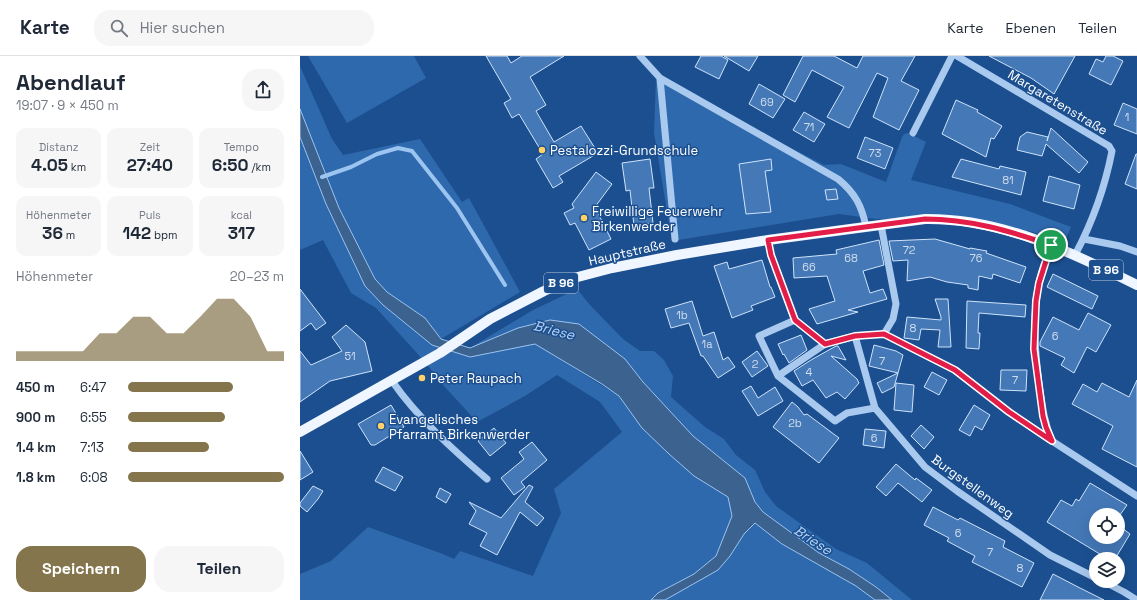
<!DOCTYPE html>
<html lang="de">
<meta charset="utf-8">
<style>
:root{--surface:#fff;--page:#f6f6f7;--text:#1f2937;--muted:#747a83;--line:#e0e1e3;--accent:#84754c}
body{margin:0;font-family:"Space Grotesk",sans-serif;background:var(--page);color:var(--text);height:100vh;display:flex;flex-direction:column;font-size:15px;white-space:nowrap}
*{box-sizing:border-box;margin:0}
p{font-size:13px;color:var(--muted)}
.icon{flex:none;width:22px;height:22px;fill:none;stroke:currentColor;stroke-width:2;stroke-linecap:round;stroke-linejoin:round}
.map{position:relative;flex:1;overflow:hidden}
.sheet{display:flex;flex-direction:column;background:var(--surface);width:300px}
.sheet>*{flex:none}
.tools{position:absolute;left:789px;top:452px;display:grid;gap:8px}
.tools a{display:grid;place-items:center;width:36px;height:36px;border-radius:50%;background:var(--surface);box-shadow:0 4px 16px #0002;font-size:20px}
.pin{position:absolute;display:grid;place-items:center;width:34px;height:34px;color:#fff;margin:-17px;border:2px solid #fff;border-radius:50%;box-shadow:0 1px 4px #0007}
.round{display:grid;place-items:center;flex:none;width:42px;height:42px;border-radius:16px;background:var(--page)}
.headline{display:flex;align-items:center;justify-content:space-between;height:68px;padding:0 16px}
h1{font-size:22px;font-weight:700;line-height:30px}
.figures{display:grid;grid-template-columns:repeat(3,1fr);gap:6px;height:68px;padding:4px 16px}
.figures div{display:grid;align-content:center;border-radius:10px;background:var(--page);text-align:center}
.figures b{font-size:17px;font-weight:700}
.figures small{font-size:11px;font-weight:400}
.figures p{font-size:11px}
.chart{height:112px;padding:8px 16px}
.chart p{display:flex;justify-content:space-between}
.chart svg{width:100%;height:72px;margin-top:4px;fill:var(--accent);opacity:.7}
.cta{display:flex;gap:8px;margin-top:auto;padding:8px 16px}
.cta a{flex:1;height:46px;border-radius:16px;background:var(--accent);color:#fff;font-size:16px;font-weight:700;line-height:46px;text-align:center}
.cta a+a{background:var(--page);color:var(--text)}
ul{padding:0 16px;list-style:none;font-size:13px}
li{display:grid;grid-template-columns:64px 48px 1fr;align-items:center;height:30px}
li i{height:10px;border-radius:5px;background:var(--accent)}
header{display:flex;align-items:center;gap:24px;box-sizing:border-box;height:56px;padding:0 20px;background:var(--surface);border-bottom:1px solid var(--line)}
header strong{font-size:19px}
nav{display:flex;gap:22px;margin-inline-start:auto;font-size:14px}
.search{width:280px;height:36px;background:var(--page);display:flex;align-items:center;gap:10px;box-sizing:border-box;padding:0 14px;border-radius:16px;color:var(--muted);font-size:15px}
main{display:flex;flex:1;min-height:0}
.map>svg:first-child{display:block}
</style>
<header>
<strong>Karte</strong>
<div class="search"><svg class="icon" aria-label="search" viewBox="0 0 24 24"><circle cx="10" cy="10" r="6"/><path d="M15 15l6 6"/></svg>Hier suchen</div>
<nav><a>Karte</a><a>Ebenen</a><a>Teilen</a></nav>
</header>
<main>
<section class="sheet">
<div class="headline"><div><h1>Abendlauf</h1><p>19:07 · 9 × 450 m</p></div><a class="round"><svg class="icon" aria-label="share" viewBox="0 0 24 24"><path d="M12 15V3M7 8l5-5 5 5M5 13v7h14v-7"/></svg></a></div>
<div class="figures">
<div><p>Distanz</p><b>4.05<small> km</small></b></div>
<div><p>Zeit</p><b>27:40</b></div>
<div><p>Tempo</p><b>6:50<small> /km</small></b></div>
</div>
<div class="figures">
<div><p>Höhenmeter</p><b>36<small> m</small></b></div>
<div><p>Puls</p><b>142<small> bpm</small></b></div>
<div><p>kcal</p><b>317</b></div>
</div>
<div class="chart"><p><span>Höhenmeter</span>20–23 m</p>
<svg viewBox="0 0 160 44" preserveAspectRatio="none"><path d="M0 44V38L10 38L20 38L30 38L40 38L50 27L60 27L70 17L80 17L90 27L100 27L110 17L120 6L130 6L140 17L150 38L160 38V44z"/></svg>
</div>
<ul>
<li><b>450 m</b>6:47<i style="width:67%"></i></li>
<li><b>900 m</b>6:55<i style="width:62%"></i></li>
<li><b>1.4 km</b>7:13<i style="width:52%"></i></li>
<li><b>1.8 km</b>6:08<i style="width:100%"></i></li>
</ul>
<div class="cta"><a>Speichern</a><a>Teilen</a></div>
</section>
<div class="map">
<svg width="837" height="544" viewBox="0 0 837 544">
<rect width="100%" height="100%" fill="#1b4f8f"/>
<path fill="#2e69ad" d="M8,0H114L126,22L47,67Z
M0,10L32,83L43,99L120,83L162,146L169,142L220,236L141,283L125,262L86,236L75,223L39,152L0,53Z
M356,22L524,109L541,108L586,126L602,81L604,78L608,77L626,86L611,124L710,148L771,171L763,189L733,176L642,161L576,163L539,158L372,185L354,77Z
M0,81L26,148L65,230L83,249L132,289L170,301L235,288L319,340L342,372L369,398L394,420L428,441L432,460L416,500L394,518L358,537L351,544H0V518L31,505L68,471L143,498L154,503L160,495L233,520L261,457L254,433L322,376L300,346L257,319L225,340L177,366L144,330L125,306L76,252L51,237L23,184L0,194Z
M277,233L290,249L323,283L340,295H354L364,304L373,320L371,341L405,371L424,383L436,399L455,414L465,436L476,450L536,493L567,507L612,544H592L576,531L549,513L519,497L463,456L455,446L445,422L393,380L343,326L325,303L279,268L170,292L233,254Z
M455,467L482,488L556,530L575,544H365L430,500L444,478Z"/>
<path fill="#3c6290" stroke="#9cc4f0" d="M0,53L39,152L75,223L87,236L125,262L141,283L170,292L218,272L250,264L279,268L325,303L343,326L393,380L445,422L455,446L463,456L519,497L549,513L576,531L592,544H575L556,530L482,488L455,467L444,478L430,500L418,514L365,544H351L358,537L394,518L416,500L432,460L428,441L394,420L369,398L342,372L319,340L302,328L235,288L170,301L132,289L83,249L65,230L26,148L0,81Z"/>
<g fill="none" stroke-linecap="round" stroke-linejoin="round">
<path stroke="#9cc4f0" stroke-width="4" d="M22,121L51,111L77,98L98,92L112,95L157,152L205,229"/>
</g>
<path fill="#4478b7" stroke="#cfe3fa" d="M186,0H207L211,7L222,0H264L230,21L246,49L236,55L254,86L281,70L298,97L259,120L263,126L253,132L236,103L243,98L219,58L212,62L204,47L211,43Z
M401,0H421L428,4L419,23L395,11Z
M424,0H458L449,15Z
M503,0H534L557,12L563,0H615L601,25L619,34L599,74L573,61L588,22L577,17L549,72L527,61L544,31L512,14L495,46L483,39Z
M689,0H775L754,38L731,22Z
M806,0H813L823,5L811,29L789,18L796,3L803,6Z
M459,28L485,43L473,62L449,48Z
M656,44L678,54L677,56L702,70L694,83L691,82L686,101L642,78Z
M823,47L837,53V78L814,69Z
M504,56L525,68L514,86L493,74Z
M751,72L788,106L779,117L746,88L742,100L717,94L720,81L727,76L748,81L747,85Z
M565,81L593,92L585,113L557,102Z
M836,98H837V133L825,128Z
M350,103L354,132H349L353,167L334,170L330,134L326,135L322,107Z
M471,103L472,114L465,115L471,156L446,158L439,108Z
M661,103L699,113L700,110L726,116L721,139L652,121Z
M296,116L312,128L295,151L311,183L289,194L275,167L270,169L264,157L274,152L272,148Z
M749,120L780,129L774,153L743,145Z
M536,133L538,143L527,144L525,134Z
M635,183L670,193V192L687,195L686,197L726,211L720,227L693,218L692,223L679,220L678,234L668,232V229L647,226L630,221L607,225L608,204L593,205L589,185Z
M579,184L584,209L563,215L570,237L583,233L587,243L548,254L558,256L517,268L509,253L535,245L527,220L494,222L493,202L537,198L536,194Z
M462,204L470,231H471L475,241L451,250L453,254L432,262L414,210L427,206L429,213Z
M753,218L798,240L792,253L747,231Z
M0,233L26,267L16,274L11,267L0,275Z
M635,243H648L651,291H638L640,274L621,273L619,284L604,282L607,261L641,264V261Z
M392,245L403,280L414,276L423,304L428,301L435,311L418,322L403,300H401L389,267L371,272L365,253Z
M667,245L726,249L725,261L679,257L678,277H680L679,293L666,292Z
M788,257L811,269L796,296L787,291L774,317L761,309L765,302L740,290V286L753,261L779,274Z
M46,269L65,286L72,315L30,325L0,346V295L11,309L42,295L32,281Z
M501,279L507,294L489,307L484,298L483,299L478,288Z
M574,289L596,295L603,299L598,317L569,310Z
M536,290H538L546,304L531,300L557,323L559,327L545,343L537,336L526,342L513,324L502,330L494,315L511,304Z
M457,295L468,310L452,321L442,306Z
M701,314H727L726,335L700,334Z
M632,316L647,324L639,339L624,331Z
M598,317L594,331L582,337L577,327Z
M837,324V411L802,393L813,370L772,348L783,328L797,336L802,327L829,341Z
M596,327L614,329L612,356L594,354Z
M451,330L458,342L475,331L483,345L458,360L442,335Z
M492,346L498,351L504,359L507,358L539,382L519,407L473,371Z
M91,349L104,371L75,389H71L58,368Z
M674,349L690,359L682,374L675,370L670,380L659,374Z
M621,369L634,381L624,393L611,380Z
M194,372L206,387L190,400L178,385Z
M565,373L586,375L584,392L563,389Z
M232,386L247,404L221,426L225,431L214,439L201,422L224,403L219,396Z
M0,395L13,416L0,424Z
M596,408L615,424L616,422L632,434L622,446L598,427L586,440L576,431Z
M83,411L103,421L95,435L75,425Z
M790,427L827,449L820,459H796V481H818V469L830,478L815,503H808L747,466L761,444L772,450L776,443L779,445Z
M229,429L233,431L225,446L244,462L237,470L220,456L197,499L180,490L187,477L169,468L176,455L169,446L201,462Z
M13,430L23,435L18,443L7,456L0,450V447Z
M140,432L151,438L146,447L136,441Z
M633,451L658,464L660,462L705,485L703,491L734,507L722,531L672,506L675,500L647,485L649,482L624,469Z
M753,518L778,531L804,544H740Z"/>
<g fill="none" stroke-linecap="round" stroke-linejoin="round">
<path stroke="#a9c9ee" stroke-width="7" d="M340,0L360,22L538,123C555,137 562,150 566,171
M657,0L809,90L812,95C805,131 792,167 775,199
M360,22L375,183
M613,77L652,0
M581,169L596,248L593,263L584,278
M784,183L820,190L837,196
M468,184L471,199L495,264L525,288
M751,189C747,202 741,214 739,227C732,261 735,295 739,328C742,348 744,366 752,385L837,440
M495,264L459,280L478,320L535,365L547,357L575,352
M555,280L575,352L625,411L657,435L750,499L796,522
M478,320L525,288L555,280L584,278L655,314L709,356L752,385
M92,325C118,362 152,393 187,423
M803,525L824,536L837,544"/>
<path stroke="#f0f6ff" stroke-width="10" d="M0,376L140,297L190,263L244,235L274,222L312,212L377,199L468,184L625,163C702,162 770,196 837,229"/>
</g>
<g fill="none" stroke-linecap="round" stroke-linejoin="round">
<defs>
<path id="route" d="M625,163C670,163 710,175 751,189L739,227L736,245L734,293L743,360L746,371L752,385L709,356L655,314L584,278L555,280L525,288L495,264L471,199L468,184Z"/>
</defs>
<use href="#route" stroke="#fff" stroke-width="8"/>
<use href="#route" stroke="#e11d48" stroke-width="5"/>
</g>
<g fill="#ffd166" stroke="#1b4f8f" stroke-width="1.5">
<circle cx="242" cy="94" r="4"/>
<circle cx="284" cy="162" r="4"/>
<circle cx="122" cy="322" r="4"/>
<circle cx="81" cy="370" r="4"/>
</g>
<g text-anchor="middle" stroke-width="3" stroke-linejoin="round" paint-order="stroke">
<g font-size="11" fill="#d0dded">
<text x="467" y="50">69</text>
<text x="827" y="65">1</text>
<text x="509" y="75">71</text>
<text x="575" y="101">73</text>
<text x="708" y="128">81</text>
<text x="609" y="198">72</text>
<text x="551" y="206">68</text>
<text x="676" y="206">76</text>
<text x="509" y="215">66</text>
<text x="382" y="263">1b</text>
<text x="613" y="276">8</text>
<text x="755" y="284">6</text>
<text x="407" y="292">1a</text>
<text x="50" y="304">51</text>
<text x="582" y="309">7</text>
<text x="455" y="312">2</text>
<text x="509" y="320">4</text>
<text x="715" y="328">7</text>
<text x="495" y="371">2b</text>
<text x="574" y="386">6</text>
<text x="658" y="481">6</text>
<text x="690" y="500">7</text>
<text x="720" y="516">8</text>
</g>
<g fill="#1b4f8f" stroke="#bbcadd" stroke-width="1">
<rect x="789" y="204" width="34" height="20" rx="3"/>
<rect x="244" y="217" width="34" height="20" rx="3"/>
</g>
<g font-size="12" font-weight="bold" fill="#fff">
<text x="806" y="218">B 96</text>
<text x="261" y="231">B 96</text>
</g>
<g font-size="13" fill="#fff" stroke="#1b4f8f">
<text transform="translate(758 46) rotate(31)" y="5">Margaretenstraße</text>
<text transform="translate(327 196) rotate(-13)" y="5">Hauptstraße</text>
<text transform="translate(673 430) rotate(36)" y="5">Burgstellenweg</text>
</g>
<g font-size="13" fill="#fff" stroke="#1b4f8f" text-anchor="start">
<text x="250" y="99">Pestalozzi-Grundschule</text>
<text x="292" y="160">Freiwillige Feuerwehr<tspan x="292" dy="15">Birkenwerder</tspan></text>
<text x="130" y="327">Peter Raupach</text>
<text x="89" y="368">Evangelisches<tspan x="89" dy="15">Pfarramt Birkenwerder</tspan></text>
</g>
<g font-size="14" font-style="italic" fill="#b5d3f5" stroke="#1b4f8f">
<text transform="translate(254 274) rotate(14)" y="5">Briese</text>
<text transform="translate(513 484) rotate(33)" y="5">Briese</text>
</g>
</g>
</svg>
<div class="tools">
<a><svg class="icon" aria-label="locate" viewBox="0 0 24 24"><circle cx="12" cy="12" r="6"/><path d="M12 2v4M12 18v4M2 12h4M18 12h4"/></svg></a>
<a><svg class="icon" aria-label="layers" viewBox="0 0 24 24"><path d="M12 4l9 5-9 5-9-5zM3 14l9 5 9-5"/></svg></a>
</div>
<div class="pin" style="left:751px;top:189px;background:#1e9e55"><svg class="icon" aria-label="arrive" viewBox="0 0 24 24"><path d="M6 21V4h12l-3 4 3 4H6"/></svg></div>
</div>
</main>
